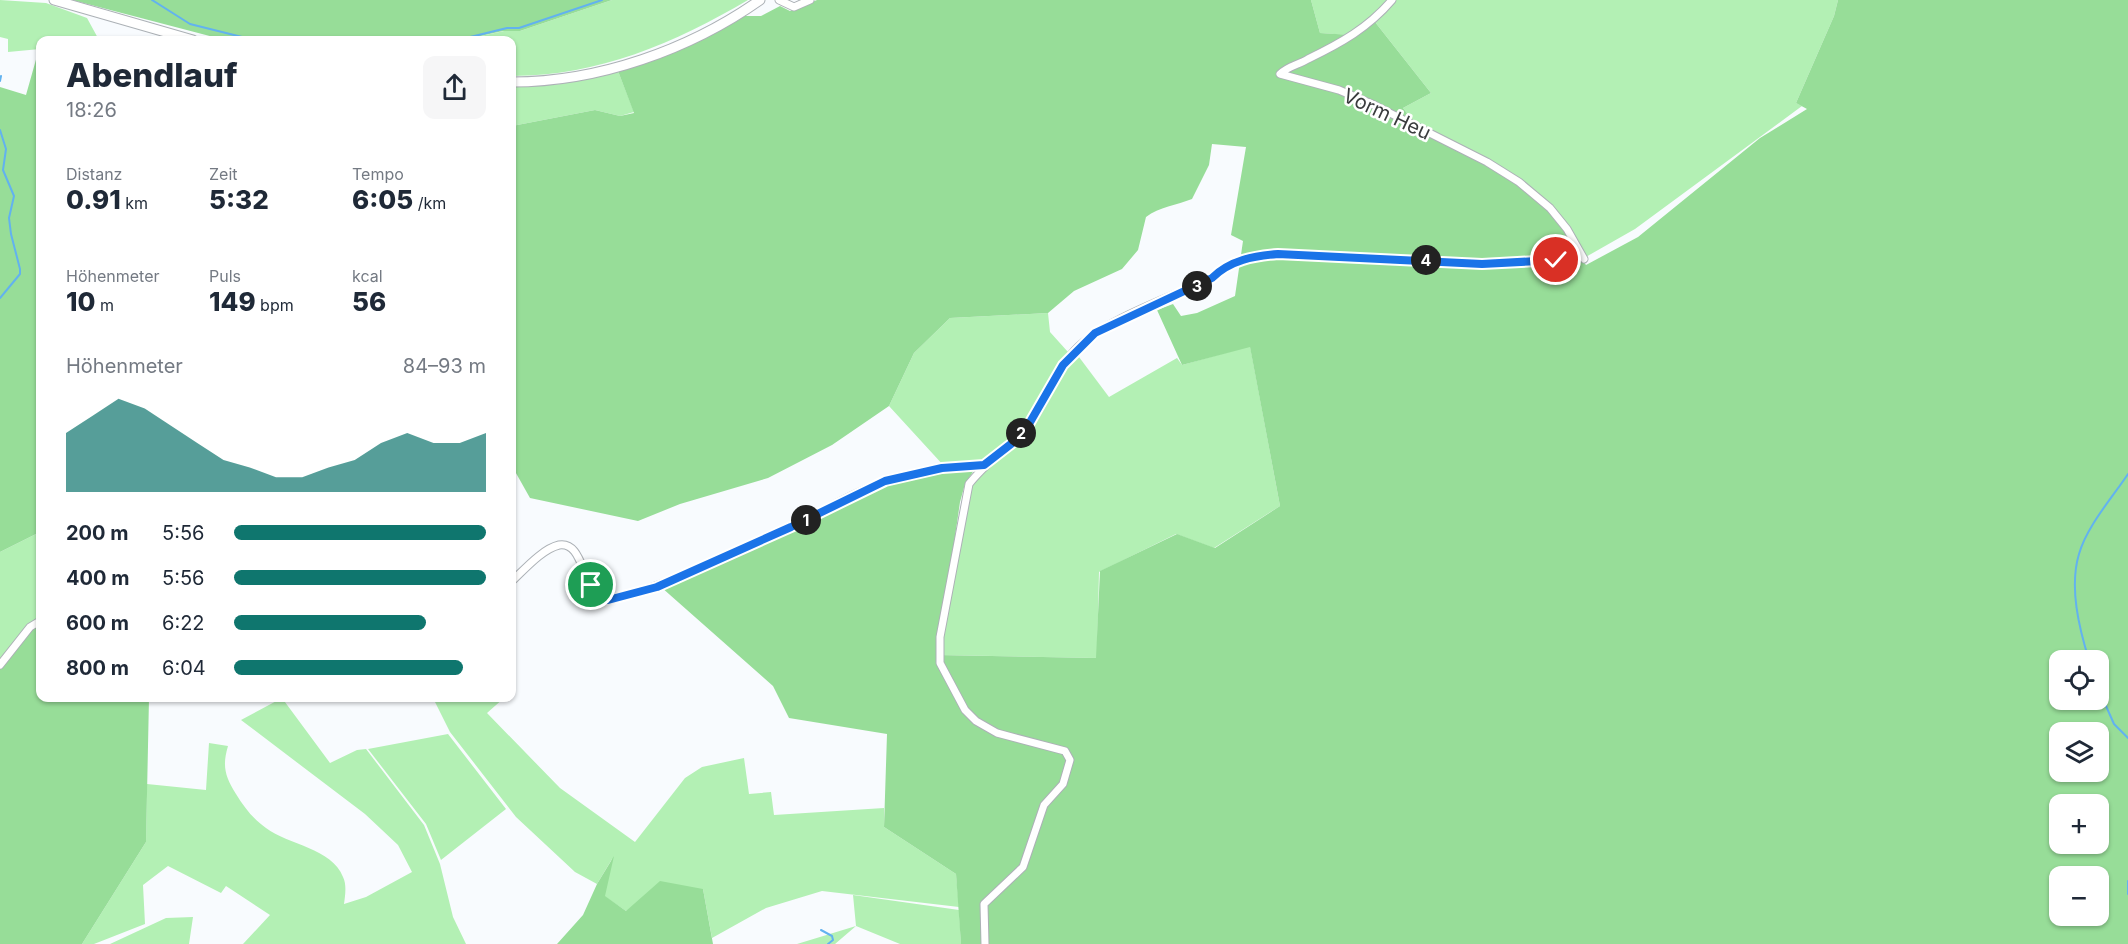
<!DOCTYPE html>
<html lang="de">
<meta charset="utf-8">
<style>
:root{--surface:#fff;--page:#f6f6f7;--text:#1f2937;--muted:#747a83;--accent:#0f766e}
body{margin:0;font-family:Inter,sans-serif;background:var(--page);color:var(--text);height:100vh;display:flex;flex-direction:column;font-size:22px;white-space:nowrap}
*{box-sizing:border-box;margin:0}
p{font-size:20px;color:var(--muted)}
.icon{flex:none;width:33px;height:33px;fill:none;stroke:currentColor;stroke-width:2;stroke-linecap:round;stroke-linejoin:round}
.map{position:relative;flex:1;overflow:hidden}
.details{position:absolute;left:36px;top:36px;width:480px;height:666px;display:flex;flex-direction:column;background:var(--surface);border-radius:12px;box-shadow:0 2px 4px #0004}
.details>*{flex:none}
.tools{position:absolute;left:2049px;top:650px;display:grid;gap:12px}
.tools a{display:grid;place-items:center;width:60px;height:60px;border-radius:12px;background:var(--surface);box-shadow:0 2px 4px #0004;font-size:30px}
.pin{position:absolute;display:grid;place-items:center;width:51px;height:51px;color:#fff;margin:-26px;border:3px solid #fff;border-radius:50%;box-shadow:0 2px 6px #0007}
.km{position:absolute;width:30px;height:30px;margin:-15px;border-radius:50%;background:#222;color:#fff;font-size:16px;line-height:30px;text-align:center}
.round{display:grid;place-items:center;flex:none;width:63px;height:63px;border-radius:12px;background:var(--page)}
.headline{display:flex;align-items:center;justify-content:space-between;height:102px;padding:0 30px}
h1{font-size:33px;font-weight:800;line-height:45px}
.metrics{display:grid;grid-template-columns:repeat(3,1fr);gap:9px;height:102px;padding:6px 30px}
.metrics div{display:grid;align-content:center}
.metrics b{font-size:26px;font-weight:800}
.metrics small{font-size:16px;font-weight:400}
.metrics p{font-size:16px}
.chart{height:168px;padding:12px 30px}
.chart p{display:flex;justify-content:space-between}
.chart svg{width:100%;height:108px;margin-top:6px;fill:var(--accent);opacity:.7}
ul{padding:0 30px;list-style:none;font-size:20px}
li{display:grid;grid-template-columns:96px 72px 1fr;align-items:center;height:45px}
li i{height:15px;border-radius:8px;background:var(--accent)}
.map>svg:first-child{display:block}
</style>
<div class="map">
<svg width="2128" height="944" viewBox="0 0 2128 944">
<rect width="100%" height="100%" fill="#f8fbfe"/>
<path fill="#b3f0b4" d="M0,0L46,3L87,18L99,40H40V49L8,52V39L0,37Z
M612,0H748C675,43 598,76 512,76V40H462L504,31H520Z
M1311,0H1390L1373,19L1349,35L1320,33Z
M1393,0H1838L1834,16L1796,103L1802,106L1635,229L1584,258L1567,227L1417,126L1403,108L1431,93L1375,22Z
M618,71L634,112L620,116L595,110L512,126V87L561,84Z
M1048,313L1050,332L1068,352C1045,383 1021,449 981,460C969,463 956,464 944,466L889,406L914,353L950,318Z
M1250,346L1280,506L1214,548L1176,534L1099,572L1097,658L942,655V638L972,484L1029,427L1076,353L1109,397L1177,358L1182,365Z
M40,532V620L0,661V552Z
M282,698L330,763L357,750L366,749L424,825L440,864L453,917L466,944H243L270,915L226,886L221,893L168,866L143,885L145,924L94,944H82L146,842L147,784L206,790L209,743L228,746C222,766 225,776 236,794C244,807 253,819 266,828C288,845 332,848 343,877C347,885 345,896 344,904L366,897L412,872L398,845L365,814L241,720Z
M433,698H504L487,713L560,788L635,842L685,778L702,767L744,758L749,794L771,792L774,815L884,808V827L956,874L959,907L822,891L766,908L712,938L703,889L626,911L604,896L612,859L597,884L575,872L516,817L450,732Z
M448,734L506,809L441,860L426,824L368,749Z
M853,895L959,910L961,944H900L856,926L835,944H797L856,926Z
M193,917L189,944H110L166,918Z"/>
<path fill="#97dd98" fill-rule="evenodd" d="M72,0H612L520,31H503L462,40H225Z
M817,0H1311L1320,33L1352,35L1375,22L1431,93L1403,108L1417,126L1519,184L1549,210L1566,229L1571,245L1586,265L1638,237L1760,138L1807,109L1796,103L1834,16L1838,0H2128V944H961L956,874L884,827L887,734L789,718L773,686L661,587L887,484L914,477L976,467L965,484L960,502L938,655L1096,658L1100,571L1177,534L1215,548L1280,506L1250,347L1182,365L1157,310L1173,304L1181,316L1197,313L1235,296L1243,241L1231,235L1246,147L1212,144L1209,165L1192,199C1177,205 1159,207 1146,217L1138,250L1122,269L1074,291L1048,313L950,318L914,353L889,406L832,445L768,478L680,504L638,521L530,498L512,466V126L595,110L620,116L634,113L618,71L661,58L745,16H761L780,6L790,11ZM2060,660H2098V699H2060ZM2060,732H2098V771H2060ZM2060,804H2098V843H2060ZM2060,876H2098V915H2060Z
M40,55V532L0,552V87L26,95L37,56Z
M40,623V698H149L146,842L82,944H0V668L32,628Z
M614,856L605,896L626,911L660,881L703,889L713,944H557L583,915L597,884Z"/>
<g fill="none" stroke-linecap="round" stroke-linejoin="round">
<path stroke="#62b2ef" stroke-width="2" d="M152,0L190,24L254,40
M458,40L507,28H519L602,0
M0,81L1,76
M0,130L6,149L3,170L14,196L9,218L11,234L20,269V274L0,298
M2089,660C2079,628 2069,587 2079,554C2087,526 2112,498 2128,474
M2098,688L2114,724L2128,738
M2128,881V894
M821,930L832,936L833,940L828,944"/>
<defs>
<path id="minor" d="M779,0L794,7L810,0
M1392,0C1368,28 1341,43 1308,59C1298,65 1288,66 1280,74L1339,90L1374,105L1487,162L1519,182L1550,208L1567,229L1584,259
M512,581C524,570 542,549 559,545C589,540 579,609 621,597C680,580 739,553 794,526C824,511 853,492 885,482C917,471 950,467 984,465
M0,665L30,627L40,621
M985,944L984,904L1023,867L1044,805L1063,784L1070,760L1065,751L997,733L976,721L965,710L940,663V637L969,484C986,462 1008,448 1027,427C1047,404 1054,372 1075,350C1105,319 1172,297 1212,278C1230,260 1254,256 1278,254L1482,264L1556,259L1574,244"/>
<path id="secondary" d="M54,0L193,40
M512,82C598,82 689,50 760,0"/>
</defs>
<use href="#minor" stroke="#acb1b6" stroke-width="9"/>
<use href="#secondary" stroke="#acb1b6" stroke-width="11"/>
<use href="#minor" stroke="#fff" stroke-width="7"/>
<use href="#secondary" stroke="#fff" stroke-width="9"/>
</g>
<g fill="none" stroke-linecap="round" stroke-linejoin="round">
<defs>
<path id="route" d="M591,585L597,594L608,600L657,587L791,527L885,481L942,468L984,465L1011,444L1029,424L1063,365L1095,333L1212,278C1230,260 1254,256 1278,254L1482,264L1556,260"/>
</defs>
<use href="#route" stroke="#fff" stroke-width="12"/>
<use href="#route" stroke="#1a73e8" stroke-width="8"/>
</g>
<g text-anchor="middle" stroke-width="5" stroke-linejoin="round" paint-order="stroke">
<g font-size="20" fill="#3a3c3e" stroke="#fff">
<text transform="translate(1387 114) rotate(25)" y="7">Vorm Heu</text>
</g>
</g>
</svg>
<div class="tools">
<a><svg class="icon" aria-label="locate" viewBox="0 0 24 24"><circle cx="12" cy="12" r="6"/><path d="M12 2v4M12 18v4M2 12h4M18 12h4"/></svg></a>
<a><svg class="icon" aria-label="layers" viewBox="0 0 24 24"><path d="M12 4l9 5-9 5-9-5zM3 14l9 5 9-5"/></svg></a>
<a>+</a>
<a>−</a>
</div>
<div class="pin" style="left:591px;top:585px;background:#1e9e55"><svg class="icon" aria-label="arrive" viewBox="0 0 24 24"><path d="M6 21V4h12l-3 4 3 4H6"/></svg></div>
<div class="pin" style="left:1556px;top:260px;background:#d93025"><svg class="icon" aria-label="check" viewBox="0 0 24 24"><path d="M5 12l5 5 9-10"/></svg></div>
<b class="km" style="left:806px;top:520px">1</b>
<b class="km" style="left:1021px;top:433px">2</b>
<b class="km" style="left:1197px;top:286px">3</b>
<b class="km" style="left:1426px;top:260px">4</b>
<section class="details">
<div class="headline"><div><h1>Abendlauf</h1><p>18:26</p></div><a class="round"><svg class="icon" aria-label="share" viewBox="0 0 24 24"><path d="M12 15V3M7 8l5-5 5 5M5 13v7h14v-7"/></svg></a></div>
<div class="metrics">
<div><p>Distanz</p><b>0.91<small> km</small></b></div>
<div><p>Zeit</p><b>5:32</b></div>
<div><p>Tempo</p><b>6:05<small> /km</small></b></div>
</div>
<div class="metrics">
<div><p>Höhenmeter</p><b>10<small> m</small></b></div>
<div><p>Puls</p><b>149<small> bpm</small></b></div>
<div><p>kcal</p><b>56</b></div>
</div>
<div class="chart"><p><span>Höhenmeter</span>84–93 m</p>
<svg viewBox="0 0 160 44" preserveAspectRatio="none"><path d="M0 44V20L10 13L20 6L30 10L40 17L50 24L60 31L70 34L80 38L90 38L100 34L110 31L120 24L130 20L140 24L150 24L160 20V44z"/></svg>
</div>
<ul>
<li><b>200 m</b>5:56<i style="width:100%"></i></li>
<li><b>400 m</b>5:56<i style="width:100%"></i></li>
<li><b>600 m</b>6:22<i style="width:76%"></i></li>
<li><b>800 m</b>6:04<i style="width:91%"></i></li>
</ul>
</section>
</div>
